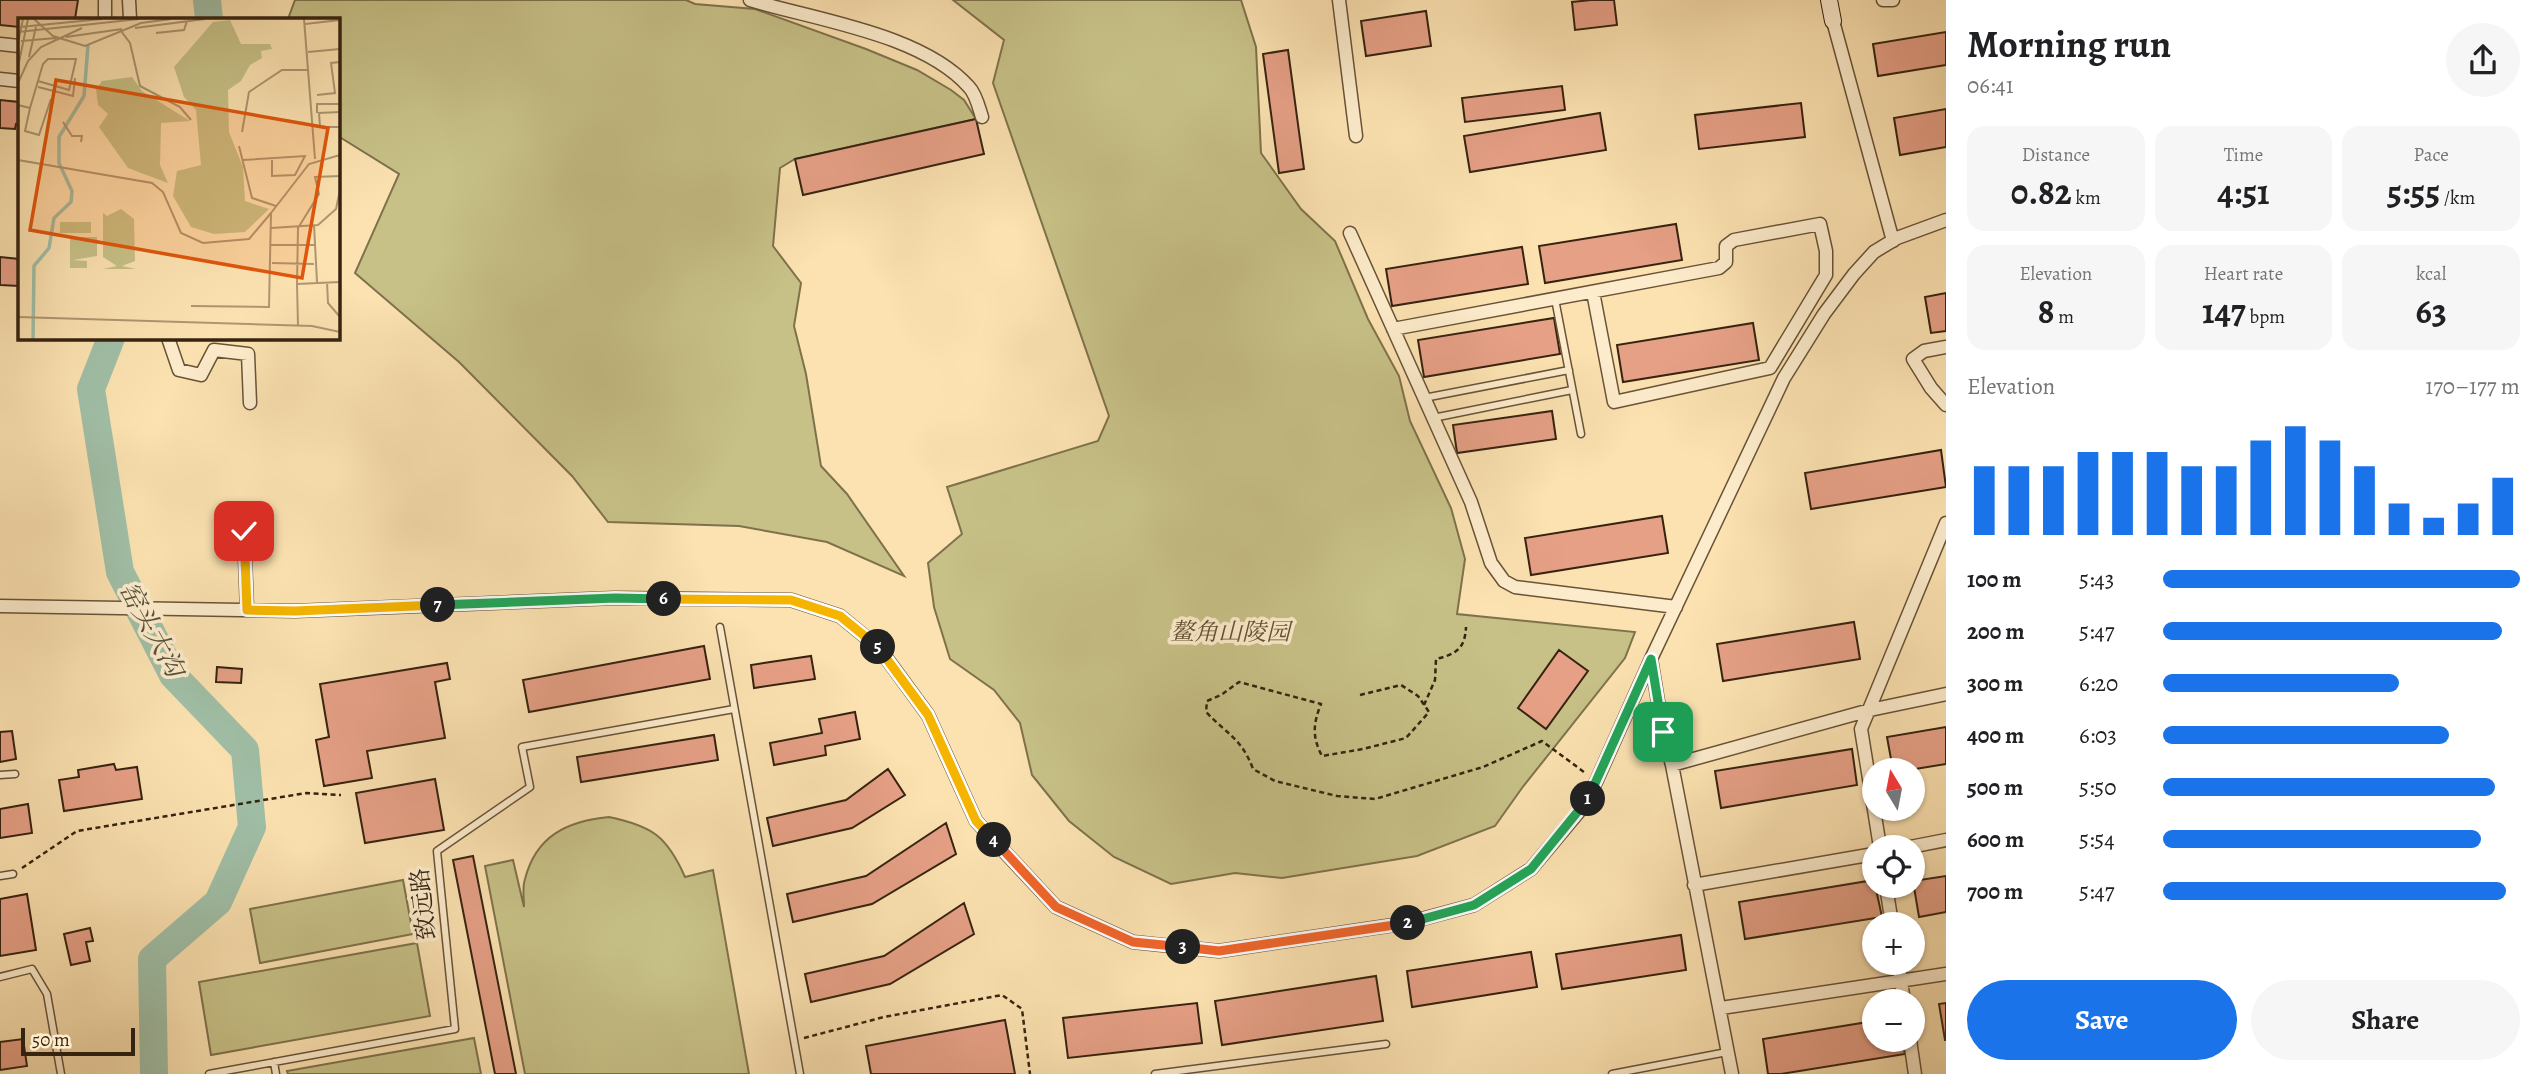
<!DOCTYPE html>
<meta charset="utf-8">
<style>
:root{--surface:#fff;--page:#f6f6f6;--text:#202124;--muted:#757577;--accent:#1a73e8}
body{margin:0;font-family:Alegreya,"Noto Serif SC",serif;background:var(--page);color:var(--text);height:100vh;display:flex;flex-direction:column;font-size:26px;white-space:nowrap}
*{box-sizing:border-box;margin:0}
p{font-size:23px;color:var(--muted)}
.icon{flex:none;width:38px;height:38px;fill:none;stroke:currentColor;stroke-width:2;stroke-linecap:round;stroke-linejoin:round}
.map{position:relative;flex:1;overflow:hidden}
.drawer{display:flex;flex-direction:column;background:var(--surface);width:595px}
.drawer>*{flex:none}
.needle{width:46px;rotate:350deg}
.fabs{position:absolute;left:1862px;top:758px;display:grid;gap:14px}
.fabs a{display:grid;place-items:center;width:63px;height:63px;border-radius:50%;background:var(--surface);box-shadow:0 2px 5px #0004;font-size:35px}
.scale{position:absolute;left:21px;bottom:18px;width:114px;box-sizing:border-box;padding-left:7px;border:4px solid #362310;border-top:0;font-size:19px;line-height:24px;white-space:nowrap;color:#362310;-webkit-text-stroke:5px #fdeccc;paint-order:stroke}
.pin{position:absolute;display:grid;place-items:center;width:60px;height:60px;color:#fff;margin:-30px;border-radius:14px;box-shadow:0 4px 10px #0006}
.km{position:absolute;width:35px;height:35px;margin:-18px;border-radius:50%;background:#222;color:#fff;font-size:19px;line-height:35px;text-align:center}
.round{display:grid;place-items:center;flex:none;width:74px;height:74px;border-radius:37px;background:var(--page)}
.summary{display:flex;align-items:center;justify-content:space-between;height:119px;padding:0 21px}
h1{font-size:38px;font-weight:700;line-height:52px}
.stats{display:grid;grid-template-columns:repeat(3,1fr);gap:10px;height:119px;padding:7px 21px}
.stats div{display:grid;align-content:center;border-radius:18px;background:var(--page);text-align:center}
.stats b{font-size:35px;font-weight:700}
.stats small{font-size:19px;font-weight:400}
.stats p{font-size:19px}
.chart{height:196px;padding:14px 21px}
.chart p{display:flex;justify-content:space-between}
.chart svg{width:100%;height:126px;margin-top:7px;stroke:var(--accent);stroke-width:6}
.action{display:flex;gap:14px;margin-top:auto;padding:14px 21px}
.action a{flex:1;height:80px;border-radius:42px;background:var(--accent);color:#fff;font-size:28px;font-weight:700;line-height:80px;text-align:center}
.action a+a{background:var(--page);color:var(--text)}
ul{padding:0 21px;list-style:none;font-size:23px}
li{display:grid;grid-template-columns:112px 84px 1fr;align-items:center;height:52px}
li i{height:18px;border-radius:9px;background:var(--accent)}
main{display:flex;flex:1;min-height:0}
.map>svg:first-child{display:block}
</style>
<main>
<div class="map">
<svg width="1946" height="1074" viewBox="0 0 1946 1074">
<rect width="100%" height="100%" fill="#fce2b1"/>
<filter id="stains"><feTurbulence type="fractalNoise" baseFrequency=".00286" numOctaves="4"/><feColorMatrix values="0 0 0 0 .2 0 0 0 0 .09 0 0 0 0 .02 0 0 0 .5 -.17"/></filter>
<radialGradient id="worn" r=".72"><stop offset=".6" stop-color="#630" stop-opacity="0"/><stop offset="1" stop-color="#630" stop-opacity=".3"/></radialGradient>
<path fill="#c7c187" stroke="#7e724c" stroke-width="2" d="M295,0H686L695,4L755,9L866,49L917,70L951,90L964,100L976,119L795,159L780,168L773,246L801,283L794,326L806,374L821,466L847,494L904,576L827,542L739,526L608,522L572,476L459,362L355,273L399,174L338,136V19H288Z
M953,0H1241L1256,47L1261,153L1301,209L1335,241L1368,319L1399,376L1410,421L1451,508L1465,559L1457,614L1635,632L1625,658L1522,788L1495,826L1417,856L1282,878L1235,873L1171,884L1114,857L1069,821L1032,775L1020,723L994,690L950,659L934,607L928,563L962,534L947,487L1098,441L1109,416L993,83L1004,40Z
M609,817C652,826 667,836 685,877L713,870L749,1074H525L485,866L513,860L524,907C524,898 522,888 525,879C536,836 567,821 609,817Z
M403,880L413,934L260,963L250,909Z
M417,943L430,1016L211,1055L199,982Z
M474,1038L481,1074H288L287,1071Z"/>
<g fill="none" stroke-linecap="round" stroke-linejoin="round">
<path stroke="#a0bfa7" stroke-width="28" d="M207,0L209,19
M111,338L91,389L120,572L173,675L245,750L252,827L218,902L152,959L154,1074"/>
</g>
<path fill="#e6a086" stroke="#362310" stroke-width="2" d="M0,0H78L75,19H19V27L0,25Z
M1591,0H1614L1617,25L1575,30L1572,2Z
M1426,11L1431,46L1366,56L1361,21Z
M1946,32V65L1878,76L1873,44Z
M1288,50L1304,169L1279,173L1263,54Z
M1562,86L1565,110L1465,122L1462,98Z
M0,100L19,102V125L16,124L15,129L0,128Z
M1801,103L1805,137L1699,149L1695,115Z
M1946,109V147L1900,155L1894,118Z
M1600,113L1606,150L1470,172L1464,136Z
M976,119L984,154L803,195L795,159Z
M1676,224L1682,260L1545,283L1539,246Z
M1522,247L1528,284L1392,306L1386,269Z
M0,257L19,259V286L0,285Z
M1946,293V331L1931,333L1925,297Z
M1554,318L1560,354L1424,377L1418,340Z
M1753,323L1759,360L1623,382L1617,345Z
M1552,411L1556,439L1457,453L1453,425Z
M1941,450L1946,487L1811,509L1805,473Z
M1662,516L1668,553L1531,575L1525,538Z
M1854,622L1860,659L1723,681L1717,644Z
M704,646L710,679L529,712L523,680Z
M1559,650L1588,671L1546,729L1518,708Z
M811,656L815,679L754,688L751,665Z
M447,663L450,679L435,682L445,738L367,751L372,778L324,786L316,740L329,737L320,684Z
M217,667L242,669L241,683L216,682Z
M855,712L860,739L825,746L826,755L774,765L770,743L822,733L819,719Z
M1946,727V764L1909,770H1893L1887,737Z
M12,731L16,759L0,762V732Z
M714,735L718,760L581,782L577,757Z
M1852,749L1857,785L1721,808L1715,771Z
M114,764L116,770L137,767L142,799L64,811L59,780L79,777L78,770Z
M888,769L905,795L852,828L773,846L767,818L846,800Z
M435,779L444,830L365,843L356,793Z
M28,804L32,833L0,838V809Z
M946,823L956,854L872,904L793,922L787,894L866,876Z
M473,856L516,1074H495L453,860Z
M1946,876V912L1919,917L1913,881Z
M1874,880L1882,917L1745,939L1739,902Z
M27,894L36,950L0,956V899Z
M964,903L974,934L890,984L811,1002L805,974L884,956Z
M90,928L93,941L86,942L90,961L71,965L64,934Z
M1681,935L1686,970L1562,989L1556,954Z
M1531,952L1537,987L1412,1007L1407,971Z
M1376,976L1383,1021L1222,1045L1215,1001Z
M1197,1003L1202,1043L1068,1058L1063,1018Z
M1946,1003V1040H1945L1939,1004Z
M1005,1020L1015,1074H871L866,1046Z
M1874,1021V1040H1903L1905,1054L1781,1074H1768L1763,1039Z
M23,1039L27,1066L0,1070V1042Z"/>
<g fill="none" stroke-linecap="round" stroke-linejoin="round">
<defs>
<path id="lane" d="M1555,299L1581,434
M1424,398L1569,370
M1433,418L1572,390
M720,627L800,1074
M0,775L15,774
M0,876L13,874
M0,977L32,969L47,994L61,1074
M274,1062L276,1074
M209,1074L455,1029L437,851L530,787L522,747L734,709
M1155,1074L1386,1044
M1612,1074L1727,1052"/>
<path id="street" d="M129,0L130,19
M750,0C816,20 922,34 969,87C976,94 979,108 982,117
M1339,0L1356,136
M1883,0H1893
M105,19V0
M1833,21L1893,241
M0,44L19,46
M0,79L19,81
M1350,233L1471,502L1491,563L1504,581L1515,587L1676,607
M1393,329L1719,268L1726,262V246L1734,240L1820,224L1826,251V275L1770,368L1614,402L1593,292
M168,338L179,370L201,375L214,350L248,354L250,403
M1946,347L1924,351L1913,359L1931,388L1946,405
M244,531L247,610
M0,606L295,611L615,598L791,600L840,616L879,648L928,715L976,821L1056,907L1133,942L1219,951L1407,923L1474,905L1531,869L1587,802L1651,659
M1672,765L1870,710L1946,694
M1880,847L1861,729L1946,523
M1910,847L1946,840
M1694,885L1874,854
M1886,886L1892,924
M1898,962L1904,1001
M1721,1008L1946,974
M1910,1040L1915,1074
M1732,1074L1672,765L1663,732L1651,659L1784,378L1824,314L1854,274L1874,252L1897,238L1946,220"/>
<path id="secondary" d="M1829,0L1833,21"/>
</defs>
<use href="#lane" stroke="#685338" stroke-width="9"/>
<use href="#street" stroke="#685338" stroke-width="15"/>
<use href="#secondary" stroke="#362310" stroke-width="18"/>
<path stroke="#362310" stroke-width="2.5" stroke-dasharray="5 3.5" stroke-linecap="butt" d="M1360,695L1401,685L1418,696L1429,712L1406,738L1363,749L1322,756C1312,737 1313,724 1321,704L1239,682L1221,695L1207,701L1206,712C1227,734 1242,739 1253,769L1275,781L1337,796L1375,799L1483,767L1542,741L1584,772
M1424,705L1435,680L1436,659C1456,654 1465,649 1466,627
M22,868L77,831L306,793L341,795
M804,1038L884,1017L1002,995L1022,1009L1030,1074"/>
<use href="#lane" stroke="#fdeccc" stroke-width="6"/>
<use href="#street" stroke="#fdeccc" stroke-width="12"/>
<use href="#secondary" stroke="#fdeccc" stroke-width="16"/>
</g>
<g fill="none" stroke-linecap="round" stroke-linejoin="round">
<defs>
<path id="split-1" d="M1588,799L1651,659L1663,732"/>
<path id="split-2" d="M1408,923L1474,905L1531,869L1588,799"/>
<path id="split-3" d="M1183,947L1219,951L1408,923"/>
<path id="split-4" d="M994,840L1056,907L1133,942L1183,947"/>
<path id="split-5" d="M878,647L928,715L976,821L994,840"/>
<path id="split-6" d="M664,599L791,600L840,616L878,647"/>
<path id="split-7" d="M438,605L615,598L664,599"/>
<path id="split-8" d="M244,531L247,610L295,611L438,605"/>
</defs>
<use href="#split-1" stroke="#fff" stroke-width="14"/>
<use href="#split-2" stroke="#fff" stroke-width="14"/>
<use href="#split-3" stroke="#fff" stroke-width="14"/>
<use href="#split-4" stroke="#fff" stroke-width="14"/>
<use href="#split-5" stroke="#fff" stroke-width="14"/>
<use href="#split-6" stroke="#fff" stroke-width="14"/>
<use href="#split-7" stroke="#fff" stroke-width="14"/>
<use href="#split-8" stroke="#fff" stroke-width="14"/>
<use href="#split-1" stroke="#22a559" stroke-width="9"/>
<use href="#split-2" stroke="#22a559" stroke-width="9"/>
<use href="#split-3" stroke="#f0652b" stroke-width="9"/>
<use href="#split-4" stroke="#f0652b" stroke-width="9"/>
<use href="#split-5" stroke="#f5b400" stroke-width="9"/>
<use href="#split-6" stroke="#f5b400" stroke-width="9"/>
<use href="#split-7" stroke="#22a559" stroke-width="9"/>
<use href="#split-8" stroke="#f5b400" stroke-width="9"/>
</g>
<g text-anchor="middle" stroke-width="7" stroke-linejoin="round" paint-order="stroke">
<g font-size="24" font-style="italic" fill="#625234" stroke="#fdeccc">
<text x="1230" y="640">鳌角山陵园</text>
</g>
<g font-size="24" fill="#362310" stroke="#fdeccc">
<text transform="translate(423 904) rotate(-96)" y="8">致远路</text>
</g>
<g font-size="26" font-style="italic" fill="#56523d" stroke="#fdeccc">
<text transform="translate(152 629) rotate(61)" y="9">窑头大沟</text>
</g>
</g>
<g transform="translate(18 18)">
<rect width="322" height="322" fill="#fce2b1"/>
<path d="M212,2L223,26H252L254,31L243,33L244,40L232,47L223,63L210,72L211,114L225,149L227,183L251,191L227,214L196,216L173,209L155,178L159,153L183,147L178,92L166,79L156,49L195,4ZM114,59L124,73L172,103L143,105L142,147L150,165L110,150L81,109L90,96L80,87L78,71L84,63ZM103,191L116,201L117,243L104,248L118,251H85L99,248L85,239V195L89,198ZM42,204H73V215H42ZM52,219H79V238L55,242L69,243V250H52Z" fill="#c7c187"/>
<path fill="none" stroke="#a0bfa7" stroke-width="3.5" d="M15,321L16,248L31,230L36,200L53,184L54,173L41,145V119L66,78L70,27"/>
<path fill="none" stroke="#ad9671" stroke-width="2" d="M16,1L35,18L67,28L123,5L153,1M286,1L297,141M287,6L322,2M2,9L84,1M117,10L187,1M103,13L112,25L122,68L162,89L173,102M0,14L121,1M138,15L166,12L169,3M48,19L104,11M3,23L38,20M0,25L5,1M290,34L322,31M11,39L18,9M0,49L10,1M0,65L10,43L23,29L64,10M20,69L55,78L57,60M299,77L317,75L313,45L322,44M0,87L12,90L7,113L21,117L33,81M12,90L25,46L30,41H58L51,72L20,63M299,95V86H322M300,95L322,94M301,95L302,109H322M45,104L54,118H64L63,124M224,114L231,74L264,52H290M221,128L234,180L258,188M0,142L134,165L145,174L163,215L185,225L231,221L253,195M225,142L287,138L277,157L254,158V142M296,207L299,264M253,210L300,207L318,191L322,172M253,227H297M254,245L296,246M309,264L310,285L322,299M279,266L280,210L301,176L297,159L322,158M173,288L251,289L253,195L291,146L322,137M0,299L294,308L322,314M280,308L279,266L322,264"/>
<path fill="#df560c" fill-opacity="0.15" stroke="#df560c" stroke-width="3.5" d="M38,62L310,110L284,260L12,212Z"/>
<rect width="322" height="322" fill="none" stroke="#362310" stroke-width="3.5"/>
</g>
<rect width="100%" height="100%" filter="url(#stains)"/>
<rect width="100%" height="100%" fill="url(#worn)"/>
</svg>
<div class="fabs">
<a><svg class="needle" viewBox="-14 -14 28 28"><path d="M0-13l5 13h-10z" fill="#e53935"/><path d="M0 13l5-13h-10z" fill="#757577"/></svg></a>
<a><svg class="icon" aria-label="locate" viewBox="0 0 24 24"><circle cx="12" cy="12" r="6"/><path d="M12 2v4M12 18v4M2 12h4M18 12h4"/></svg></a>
<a>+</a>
<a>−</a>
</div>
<div class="scale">50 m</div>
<div class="pin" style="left:1663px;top:732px;background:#1e9e55"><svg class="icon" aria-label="arrive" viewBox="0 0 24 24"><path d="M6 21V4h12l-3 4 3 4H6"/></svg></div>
<div class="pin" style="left:244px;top:531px;background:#d93025"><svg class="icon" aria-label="check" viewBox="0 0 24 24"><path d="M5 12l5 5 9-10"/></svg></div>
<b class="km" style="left:1588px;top:799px">1</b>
<b class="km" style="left:1408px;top:923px">2</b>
<b class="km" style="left:1183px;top:947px">3</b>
<b class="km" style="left:994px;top:840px">4</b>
<b class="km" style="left:878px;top:647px">5</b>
<b class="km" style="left:664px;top:599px">6</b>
<b class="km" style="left:438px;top:605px">7</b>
</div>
<section class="drawer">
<div class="summary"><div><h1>Morning run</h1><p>06:41</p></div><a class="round"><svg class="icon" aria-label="share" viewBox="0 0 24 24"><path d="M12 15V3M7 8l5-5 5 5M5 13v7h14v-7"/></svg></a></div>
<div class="stats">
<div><p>Distance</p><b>0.82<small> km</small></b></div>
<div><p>Time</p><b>4:51</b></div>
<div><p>Pace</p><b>5:55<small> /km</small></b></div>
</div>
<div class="stats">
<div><p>Elevation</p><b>8<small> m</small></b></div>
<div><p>Heart rate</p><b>147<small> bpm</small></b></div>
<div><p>kcal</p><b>63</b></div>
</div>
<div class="chart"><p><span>Elevation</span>170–177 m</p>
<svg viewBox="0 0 160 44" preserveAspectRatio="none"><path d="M5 44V20M15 44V20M25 44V20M35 44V15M45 44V15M55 44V15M65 44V20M75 44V20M85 44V11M95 44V6M105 44V11M115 44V20M125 44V33M135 44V38M145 44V33M155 44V24"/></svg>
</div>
<ul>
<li><b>100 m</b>5:43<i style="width:100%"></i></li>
<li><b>200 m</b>5:47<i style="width:95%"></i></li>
<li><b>300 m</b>6:20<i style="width:66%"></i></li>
<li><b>400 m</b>6:03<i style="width:80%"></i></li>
<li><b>500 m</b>5:50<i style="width:93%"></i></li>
<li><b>600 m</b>5:54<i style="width:89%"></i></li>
<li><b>700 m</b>5:47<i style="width:96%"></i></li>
</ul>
<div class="action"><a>Save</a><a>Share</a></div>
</section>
</main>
